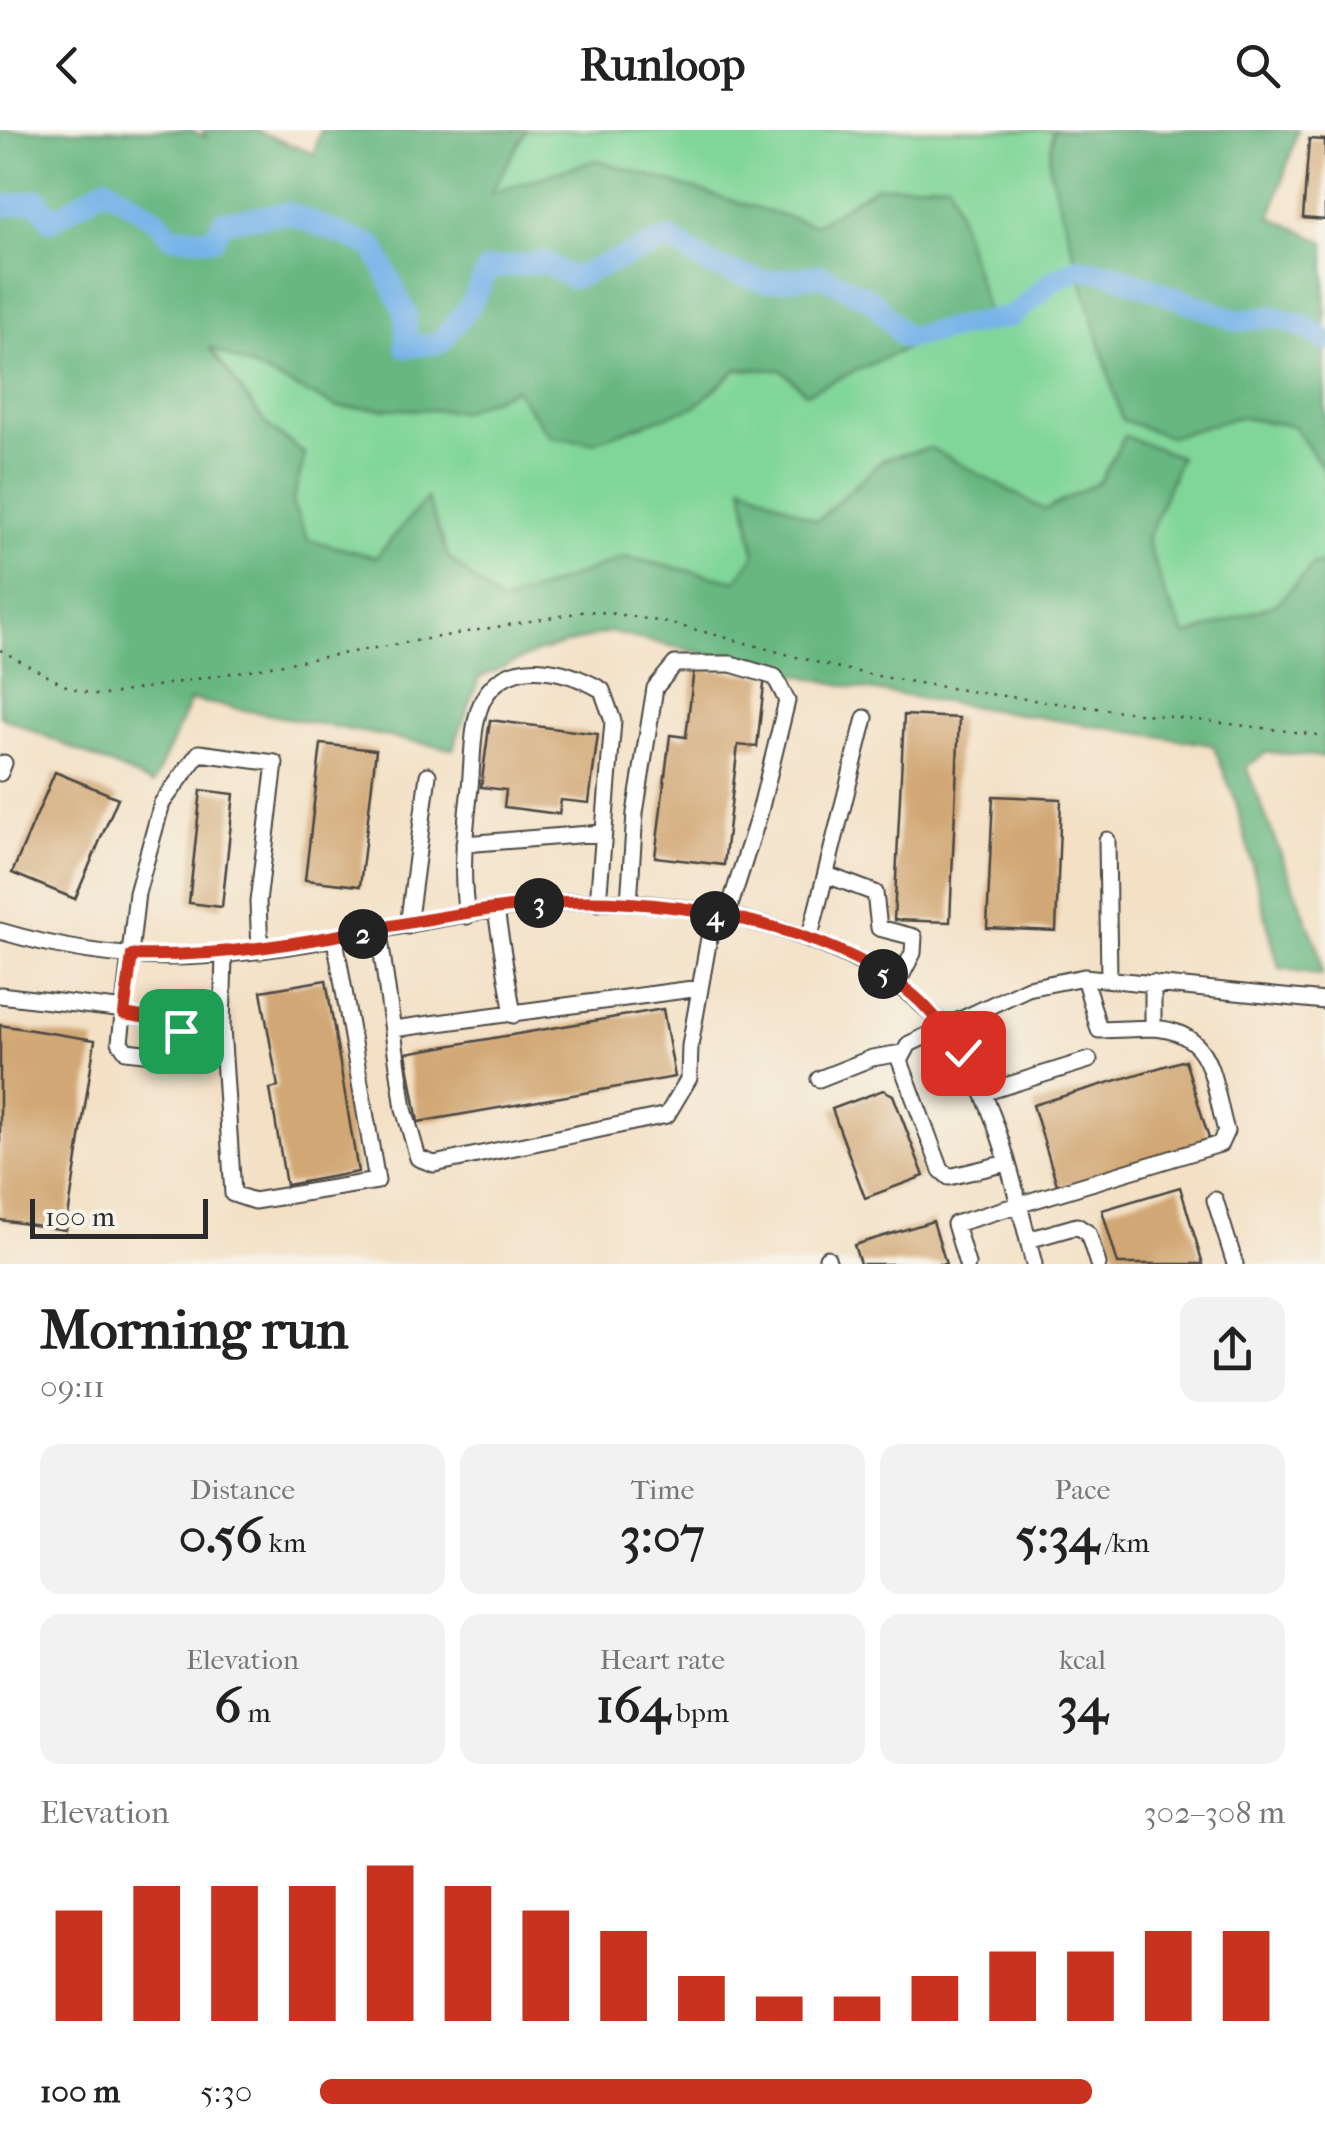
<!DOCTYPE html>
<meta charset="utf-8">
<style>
:root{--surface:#fff;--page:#f2f2f2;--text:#222;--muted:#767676;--accent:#c8321e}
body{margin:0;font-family:"IM FELL French Canon",serif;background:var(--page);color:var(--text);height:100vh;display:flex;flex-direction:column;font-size:38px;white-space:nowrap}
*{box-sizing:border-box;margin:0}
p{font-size:32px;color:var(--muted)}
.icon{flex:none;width:55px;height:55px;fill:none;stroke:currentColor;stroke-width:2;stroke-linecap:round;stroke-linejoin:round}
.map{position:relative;height:1134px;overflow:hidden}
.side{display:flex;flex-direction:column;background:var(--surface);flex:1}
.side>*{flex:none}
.scale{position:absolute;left:30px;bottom:25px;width:178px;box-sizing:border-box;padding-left:10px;border:5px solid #2b2b2b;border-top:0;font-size:28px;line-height:35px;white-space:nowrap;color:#2b2b2b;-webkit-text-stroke:8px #f7f3e8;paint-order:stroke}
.pin{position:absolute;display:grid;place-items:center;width:85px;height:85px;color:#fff;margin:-42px;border-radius:20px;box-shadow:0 5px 15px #0006}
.km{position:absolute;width:50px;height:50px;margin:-25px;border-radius:50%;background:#222;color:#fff;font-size:28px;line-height:50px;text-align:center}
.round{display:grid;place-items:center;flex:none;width:105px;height:105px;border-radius:20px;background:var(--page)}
.head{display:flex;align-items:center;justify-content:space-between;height:170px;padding:0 40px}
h1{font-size:55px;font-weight:800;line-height:75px}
.figures{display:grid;grid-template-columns:repeat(3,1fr);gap:15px;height:170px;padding:10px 40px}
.figures div{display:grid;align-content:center;border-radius:20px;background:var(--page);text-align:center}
.figures b{font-size:50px;font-weight:800}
.figures small{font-size:28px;font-weight:400}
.figures p{font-size:28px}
.chart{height:280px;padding:20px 40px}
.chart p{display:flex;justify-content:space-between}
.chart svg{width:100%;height:180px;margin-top:10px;stroke:var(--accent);stroke-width:6}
ul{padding:0 40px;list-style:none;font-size:32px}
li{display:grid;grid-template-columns:160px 120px 1fr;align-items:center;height:75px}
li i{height:25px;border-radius:12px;background:var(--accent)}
header{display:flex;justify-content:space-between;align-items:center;height:130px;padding:0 40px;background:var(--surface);font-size:45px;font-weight:800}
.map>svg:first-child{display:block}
</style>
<header><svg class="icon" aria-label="back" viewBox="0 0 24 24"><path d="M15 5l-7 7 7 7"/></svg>Runloop<svg class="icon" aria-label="search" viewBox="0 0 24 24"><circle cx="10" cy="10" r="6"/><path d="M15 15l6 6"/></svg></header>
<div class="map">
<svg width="1325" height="1134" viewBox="0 0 1325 1134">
<rect width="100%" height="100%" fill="#f7f3e8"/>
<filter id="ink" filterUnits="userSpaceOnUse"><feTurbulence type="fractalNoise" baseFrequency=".01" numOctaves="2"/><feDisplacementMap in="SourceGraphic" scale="20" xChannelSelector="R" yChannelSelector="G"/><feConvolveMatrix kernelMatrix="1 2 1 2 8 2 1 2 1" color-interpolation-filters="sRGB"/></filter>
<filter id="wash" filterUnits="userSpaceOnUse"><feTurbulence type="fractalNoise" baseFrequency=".0048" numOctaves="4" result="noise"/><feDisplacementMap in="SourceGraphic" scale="40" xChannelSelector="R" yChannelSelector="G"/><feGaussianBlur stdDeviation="2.25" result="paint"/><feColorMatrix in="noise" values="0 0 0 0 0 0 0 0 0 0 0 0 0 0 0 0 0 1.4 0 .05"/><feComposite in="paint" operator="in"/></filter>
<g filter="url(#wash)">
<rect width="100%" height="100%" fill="#f3e0c5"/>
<path fill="#80d699" stroke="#568062" stroke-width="2.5" d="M526,0H1053L1049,37L1122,289L1170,307L1237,287L1294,296L1325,341V434H1314L1278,473L1187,507L1166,467L1147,411L1180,327L1125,306L1100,351L1045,380L931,318L884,329L817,391L743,356L755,425L736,451L625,427L501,474L448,427L427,369L376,427L308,410L292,373L305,324L266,294L208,215L337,277L463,281L515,259L550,307L593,312L696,276L737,239L782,240L806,263L987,182L875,57L815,95L596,30L490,64Z"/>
<path fill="#68b781" stroke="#4a7156" stroke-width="2.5" d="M0,0H190L206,7L203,0H255L314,24L320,0H526L491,63L596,30L815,95L875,57L949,52L987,182L806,263L782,240L737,239L696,276L593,312L550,307L515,259L463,281L337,277L209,217L266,294L305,325L292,373L308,410L376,427L427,368L448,427L501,474L625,427L736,451L755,425L743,354L817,391L884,329L931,318L1045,380L1100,351L1125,306L1180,327L1147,411L1166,467L1186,506L1278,473L1314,434H1325V627L1267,622L1246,637L1318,818L1322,845L1279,838L1236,672L1213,615L856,558L609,502L537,522L479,548L453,619L191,570L153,654L0,586Z
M1053,0H1298L1271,87L1325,112V341L1293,296L1237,287L1170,307L1122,290L1049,36Z"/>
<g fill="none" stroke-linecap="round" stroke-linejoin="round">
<path stroke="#76b3e9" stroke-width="22" d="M0,77L38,70L51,91L106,57L158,91L171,106L214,109L223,91L288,83L374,117L406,184V217L440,213L471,174L488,139L544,132L572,148L670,109L709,135L765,152L821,145L873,171L905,208L1012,186L1053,151L1078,138L1110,143L1238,191L1273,187L1306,197L1325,210"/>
</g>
<g id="blocks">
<path fill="#d1a774" d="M1309,9L1325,10V90L1303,88Z
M694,538L765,546L757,617L738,615L724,735L655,727L670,605L686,607Z
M904,585L959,588L950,792L894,790Z
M490,590L598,604L589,673L561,670L559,684L504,677L506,660L481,657Z
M321,614L376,620L360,756L305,750Z
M55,642L118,668L75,769L12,743Z
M201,660L234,664L222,777L189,773Z
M993,666L1061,669L1056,801L987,798Z
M326,850L358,1042L286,1055L270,959L278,957L261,861Z
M663,879L675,947L418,992L406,923Z
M0,895L95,910L66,1100L0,1090Z
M1185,930L1210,1012L1058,1058L1033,975Z
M883,960L893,965L924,1046L865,1068L832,979Z
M1180,1057L1203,1134H1118L1102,1080Z
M933,1091L946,1134H860L854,1115Z"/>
</g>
</g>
<g filter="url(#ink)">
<use href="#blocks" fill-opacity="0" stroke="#494642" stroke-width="2.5"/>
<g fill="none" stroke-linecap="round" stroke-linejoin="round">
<defs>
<path id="minor" d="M0,643L4,633
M1107,710L1109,849
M464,714L602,703
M827,745L875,763L879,798L914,807L913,823L897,854
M629,773L635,683L655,558L675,534H731L775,547L787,571L759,685L726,788
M496,781L513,885
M467,786C460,741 465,701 470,657C473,631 471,589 485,566C512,524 567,540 602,560L613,591L598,773
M408,796L428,645
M0,801C64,820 134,830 201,826C315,819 424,786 537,774C672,760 892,800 965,927C1001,990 1016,1064 1034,1134
M379,802L404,979L418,1028L434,1034L667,985L689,948L690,916L713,785
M809,810L865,588
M224,825L222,898L233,1064L254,1071L377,1051L335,809
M1084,847L1099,900L1153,898V853
M0,865L125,880
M124,884L178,893V920L171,926L126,921L120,912L137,763L162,673L199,623L275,633L258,772L260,821
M393,899L700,858
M819,949L872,928L902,923
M983,963L1089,930
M1007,1033L949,1047L941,1040L900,931L909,914L1028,858L1084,847L1325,871
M1215,1070L1235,1134
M1028,1110L1077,1096L1088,1103L1098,1134
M827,1128L829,1134
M967,1134L955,1094L1220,1014L1226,1001C1211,949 1215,902 1153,898"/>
</defs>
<use href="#minor" stroke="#494642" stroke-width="19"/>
<path stroke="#494642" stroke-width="2.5" stroke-dasharray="2.5 8" stroke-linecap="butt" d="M0,520L68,557L99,566L588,481C687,489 781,528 878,546C1027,573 1176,586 1325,606"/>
<use href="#minor" stroke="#fff" stroke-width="15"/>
</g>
</g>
<g fill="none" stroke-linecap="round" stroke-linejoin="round" filter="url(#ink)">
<defs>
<path id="route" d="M181,901L178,893L124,884L132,825C276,829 398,787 538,774C651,763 816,790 908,861C930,878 946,901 963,923"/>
</defs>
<use href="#route" stroke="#fff" stroke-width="20"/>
<use href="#route" stroke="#c8321e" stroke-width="12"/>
</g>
</svg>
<div class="scale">100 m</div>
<div class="pin" style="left:181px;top:901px;background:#1e9e55"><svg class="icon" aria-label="arrive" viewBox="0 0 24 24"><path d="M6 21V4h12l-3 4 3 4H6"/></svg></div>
<div class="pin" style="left:963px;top:923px;background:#d93025"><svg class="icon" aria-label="check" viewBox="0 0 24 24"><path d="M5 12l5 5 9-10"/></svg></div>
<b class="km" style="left:363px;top:804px">2</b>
<b class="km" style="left:539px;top:773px">3</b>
<b class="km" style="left:715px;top:786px">4</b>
<b class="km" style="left:883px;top:844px">5</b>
</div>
<section class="side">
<div class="head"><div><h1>Morning run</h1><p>09:11</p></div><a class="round"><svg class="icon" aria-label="share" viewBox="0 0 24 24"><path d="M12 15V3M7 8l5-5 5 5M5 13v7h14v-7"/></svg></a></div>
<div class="figures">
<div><p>Distance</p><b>0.56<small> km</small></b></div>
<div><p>Time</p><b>3:07</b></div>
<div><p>Pace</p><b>5:34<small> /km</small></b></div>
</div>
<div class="figures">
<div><p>Elevation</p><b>6<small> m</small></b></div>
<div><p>Heart rate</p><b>164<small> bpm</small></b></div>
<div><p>kcal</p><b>34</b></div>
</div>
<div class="chart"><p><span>Elevation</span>302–308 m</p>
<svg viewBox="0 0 160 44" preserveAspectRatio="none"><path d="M5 44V17M15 44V11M25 44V11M35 44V11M45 44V6M55 44V11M65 44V17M75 44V22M85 44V33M95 44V38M105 44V38M115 44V33M125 44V27M135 44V27M145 44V22M155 44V22"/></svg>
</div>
<ul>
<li><b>100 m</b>5:30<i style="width:80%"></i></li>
</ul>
</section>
